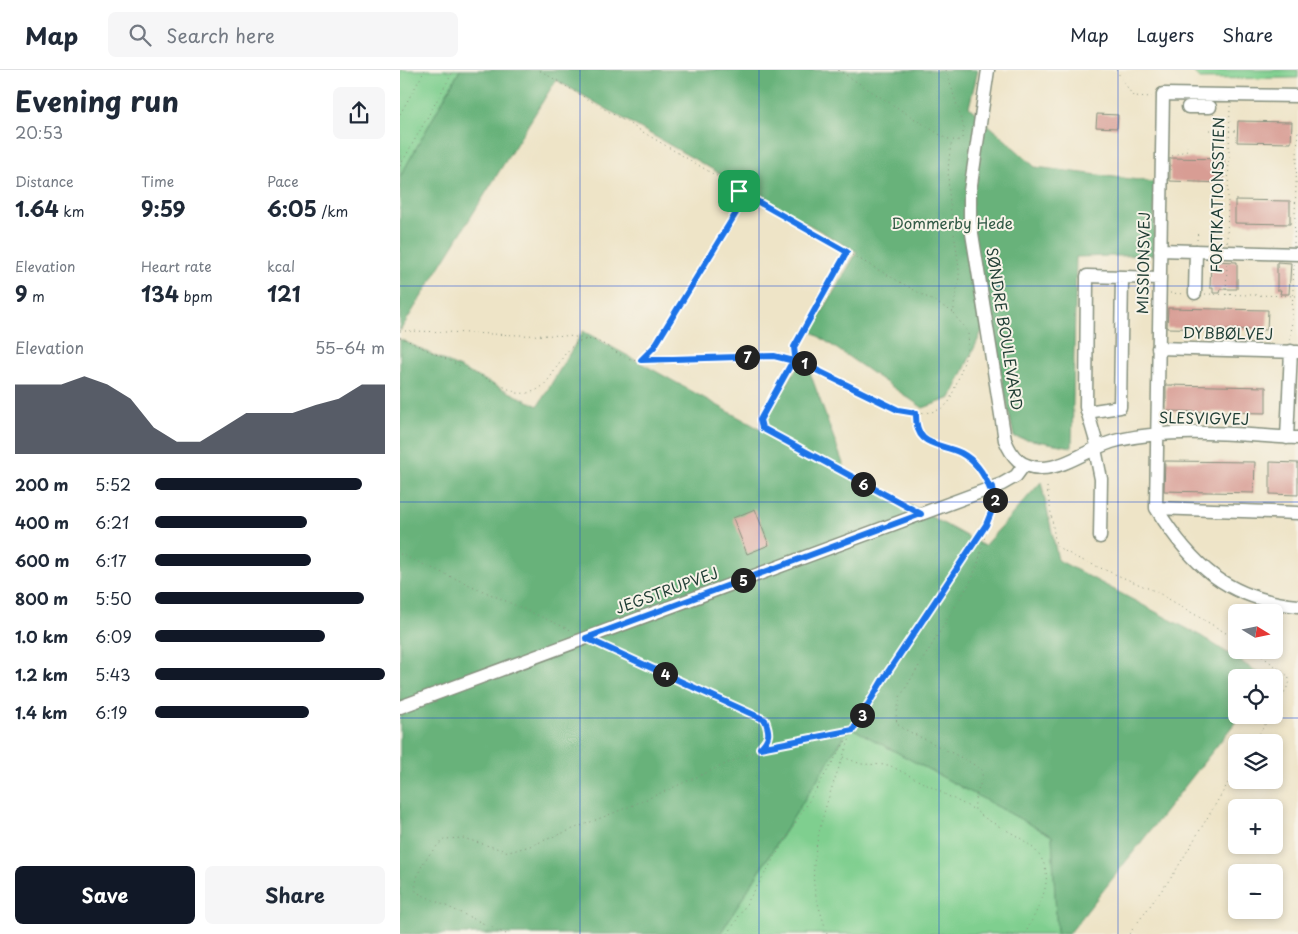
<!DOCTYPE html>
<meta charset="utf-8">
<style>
:root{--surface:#fff;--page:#f6f6f7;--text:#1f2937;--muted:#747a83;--line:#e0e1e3;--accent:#111827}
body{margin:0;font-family:"Playpen Sans",sans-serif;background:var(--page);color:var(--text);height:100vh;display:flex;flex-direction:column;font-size:19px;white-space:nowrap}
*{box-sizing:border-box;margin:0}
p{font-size:16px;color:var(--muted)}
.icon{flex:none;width:28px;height:28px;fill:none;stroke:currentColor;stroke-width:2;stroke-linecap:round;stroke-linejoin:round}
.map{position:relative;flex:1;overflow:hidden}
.drawer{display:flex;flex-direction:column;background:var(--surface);width:400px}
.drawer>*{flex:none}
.needle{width:32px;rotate:100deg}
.controls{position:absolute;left:828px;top:534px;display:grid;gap:10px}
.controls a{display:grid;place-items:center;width:55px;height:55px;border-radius:8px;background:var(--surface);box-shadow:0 2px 8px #0003;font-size:25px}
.pin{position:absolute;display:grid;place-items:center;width:42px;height:42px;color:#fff;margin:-21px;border-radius:10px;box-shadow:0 2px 8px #0006}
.km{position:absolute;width:25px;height:25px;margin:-12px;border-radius:50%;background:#222;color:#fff;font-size:14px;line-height:25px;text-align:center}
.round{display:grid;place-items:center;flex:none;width:52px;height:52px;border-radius:8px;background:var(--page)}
.summary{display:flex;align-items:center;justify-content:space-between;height:85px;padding:0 15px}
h1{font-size:28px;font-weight:700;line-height:38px}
.metrics{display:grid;grid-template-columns:repeat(3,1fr);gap:8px;height:85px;padding:5px 15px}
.metrics div{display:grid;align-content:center}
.metrics b{font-size:21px;font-weight:700}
.metrics small{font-size:14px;font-weight:400}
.metrics p{font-size:14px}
.chart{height:140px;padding:10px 15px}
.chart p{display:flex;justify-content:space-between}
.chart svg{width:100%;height:90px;margin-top:5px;fill:var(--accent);opacity:.7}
.button{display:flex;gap:10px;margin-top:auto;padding:10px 15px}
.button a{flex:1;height:58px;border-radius:8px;background:var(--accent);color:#fff;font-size:20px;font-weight:700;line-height:58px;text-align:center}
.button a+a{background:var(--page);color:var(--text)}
ul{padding:0 15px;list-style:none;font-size:16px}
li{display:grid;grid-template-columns:80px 60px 1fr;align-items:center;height:38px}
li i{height:12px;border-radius:6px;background:var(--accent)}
header{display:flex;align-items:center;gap:30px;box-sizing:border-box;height:70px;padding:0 25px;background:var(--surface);border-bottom:1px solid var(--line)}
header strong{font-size:24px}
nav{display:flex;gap:28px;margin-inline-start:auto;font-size:18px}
.search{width:350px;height:45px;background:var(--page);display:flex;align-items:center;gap:12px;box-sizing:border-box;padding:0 18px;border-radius:8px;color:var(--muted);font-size:19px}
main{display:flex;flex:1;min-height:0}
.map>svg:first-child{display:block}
</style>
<header>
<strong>Map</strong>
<div class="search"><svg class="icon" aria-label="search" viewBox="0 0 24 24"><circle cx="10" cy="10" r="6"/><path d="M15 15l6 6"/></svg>Search here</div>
<nav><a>Map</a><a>Layers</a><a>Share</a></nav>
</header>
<main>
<section class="drawer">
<div class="summary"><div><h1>Evening run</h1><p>20:53</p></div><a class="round"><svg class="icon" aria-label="share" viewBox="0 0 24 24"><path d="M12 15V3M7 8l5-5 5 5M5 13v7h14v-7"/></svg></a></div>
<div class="metrics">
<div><p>Distance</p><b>1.64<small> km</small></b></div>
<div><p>Time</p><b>9:59</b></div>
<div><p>Pace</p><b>6:05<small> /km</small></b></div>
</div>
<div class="metrics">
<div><p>Elevation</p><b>9<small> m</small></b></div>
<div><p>Heart rate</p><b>134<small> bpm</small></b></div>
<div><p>kcal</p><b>121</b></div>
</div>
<div class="chart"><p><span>Elevation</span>55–64 m</p>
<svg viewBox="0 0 160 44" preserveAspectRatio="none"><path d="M0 44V10L10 10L20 10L30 6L40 10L50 17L60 31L70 38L80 38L90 31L100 24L110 24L120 24L130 20L140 17L150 10L160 10V44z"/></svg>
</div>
<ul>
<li><b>200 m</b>5:52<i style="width:90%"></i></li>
<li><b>400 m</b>6:21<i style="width:66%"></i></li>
<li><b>600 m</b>6:17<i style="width:68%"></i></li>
<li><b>800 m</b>5:50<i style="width:91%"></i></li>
<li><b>1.0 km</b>6:09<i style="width:74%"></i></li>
<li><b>1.2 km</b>5:43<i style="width:100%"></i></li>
<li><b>1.4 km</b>6:19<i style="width:67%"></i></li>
</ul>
<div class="button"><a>Save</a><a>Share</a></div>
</section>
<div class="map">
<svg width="898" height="864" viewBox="0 0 898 864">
<rect width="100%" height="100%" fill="#f7f3e8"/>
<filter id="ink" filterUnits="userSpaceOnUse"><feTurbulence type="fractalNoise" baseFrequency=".02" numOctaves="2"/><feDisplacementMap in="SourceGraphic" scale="10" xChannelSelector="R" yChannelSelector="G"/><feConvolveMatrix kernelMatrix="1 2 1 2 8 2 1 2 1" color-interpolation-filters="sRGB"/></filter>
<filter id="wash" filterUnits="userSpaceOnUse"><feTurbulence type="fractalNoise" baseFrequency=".0096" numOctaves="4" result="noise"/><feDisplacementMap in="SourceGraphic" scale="20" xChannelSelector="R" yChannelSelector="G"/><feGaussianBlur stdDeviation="1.12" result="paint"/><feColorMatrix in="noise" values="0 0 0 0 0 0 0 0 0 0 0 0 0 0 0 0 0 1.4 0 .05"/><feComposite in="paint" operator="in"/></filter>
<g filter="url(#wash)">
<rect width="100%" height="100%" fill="#eee4c7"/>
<path fill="#7fcf8f" stroke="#4f8662" d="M0,0H60L0,107Z
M791,0H898V8L800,9Z
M450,657L652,766L657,864H320Z"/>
<path fill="#67b27a" stroke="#437857" d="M60,0H578L569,37L635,97L754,112L755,185L676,187L672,377L614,367L589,246L551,328L523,338L411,261L457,182L156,10L0,261V107Z
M183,261L360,359L404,286L445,399L584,476L641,412L658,490L801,566L865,607L836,608V645H841L669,864H657L652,766L450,657L320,864H0V269L138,336Z"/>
<g id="blocks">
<path fill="#d89d94" d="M697,44L718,45L717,58L696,57Z
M838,51L892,52L891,73L837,72Z
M770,88L824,89L823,113L770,111Z
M835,130L890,131V154L835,153Z
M811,191L837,192V219H821L820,223H813V218H810Z
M877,192L891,193L889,224H880L881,220H877Z
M768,238L868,240L867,260L767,258Z
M766,315L866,317V343L766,341Z
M765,391L855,392L854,423L764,421Z
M870,392L898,393V425L870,424Z
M355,439L369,475L347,484L333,448Z"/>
</g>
</g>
<g filter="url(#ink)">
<use href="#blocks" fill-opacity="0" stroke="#86907e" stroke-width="1"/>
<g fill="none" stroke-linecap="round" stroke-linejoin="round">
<defs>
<path id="minor" d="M588,0L570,121V151L605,370C612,387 620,397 641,398C668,398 693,375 719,370C777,357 840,365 898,368
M898,26L763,24L756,438C792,496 828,529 898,536
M788,37H810
M760,180L898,184
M795,223L796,181
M758,278L898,282
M687,342L720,337L722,207
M887,368L891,281
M698,378L686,337L687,206L760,208
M695,379L701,409L700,467
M756,438L898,443
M0,637L602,414L616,406L624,395"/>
</defs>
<use href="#minor" stroke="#86907e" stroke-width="15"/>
<path stroke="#86907e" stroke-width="1" stroke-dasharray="1 4" stroke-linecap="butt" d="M438,0L545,68L557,71L562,68L564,58L546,0
M716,0L733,26L752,27
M0,44L25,0
M809,60L837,61
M772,86L787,80V76
M0,96L54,0
M339,121L553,242
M797,170L798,161
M827,172L830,36
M894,173L898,58
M770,223L784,224
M805,224L898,226
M826,225L827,193
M0,261C40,261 80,264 120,265C144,266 165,263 188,270
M0,267L117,323C155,327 153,285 179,272C207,258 227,313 254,277L336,143L340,126L335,117L139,0
M891,270L894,194
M244,290L374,286L399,292
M401,292L395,286L394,277L447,183
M516,344C515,379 540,372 562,384C573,390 580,398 587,409
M647,417L656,476L677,488L757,522L836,569
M594,429L579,490L572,509L500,627L496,647L497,654L504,659L568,691L582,700C584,713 573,725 575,740C586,751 602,757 615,765C665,794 645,824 625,864
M507,437L365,361L360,355V350L390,296L396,292L411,296C441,312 521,365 549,332C555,317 571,280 568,264C566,255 556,251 554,242C553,228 560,215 559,200C555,157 542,114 552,71
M0,484L173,561
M854,580L888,606L890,612L874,641
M854,672L871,645
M360,678L452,660
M443,687L461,694L489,695L575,740
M106,864L16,822C14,801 29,782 45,769L63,768L109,782L130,776L231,736L360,679C370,668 370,663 365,650L201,575
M328,864L482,611L585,457
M427,864C423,848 416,831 414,815C410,770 436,705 452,663
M729,864L773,805L836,700"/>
<use href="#minor" stroke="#fff" stroke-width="12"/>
</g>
</g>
<g fill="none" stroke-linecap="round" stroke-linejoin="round" filter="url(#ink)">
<defs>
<path id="route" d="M339,121L447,182L394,277L395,286L402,293L498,340L516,343C515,378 538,372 561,383C576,391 584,403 590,419L593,417L595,433L586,455L482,611L453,660L360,678C370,668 370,663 365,650L186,568L521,444L362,358L360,350L390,296L402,293L374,286L241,290L254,277L336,143L341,131L339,121"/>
</defs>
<use href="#route" stroke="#fff" stroke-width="10"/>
<use href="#route" stroke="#1a73e8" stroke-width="6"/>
</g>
<path fill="none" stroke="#1d4ed8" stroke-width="1" stroke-opacity="0.55" d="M180,0V864M359,0V864M539,0V864M718,0V864M0,216H898M0,432H898M0,648H898"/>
<g text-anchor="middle" stroke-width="4" stroke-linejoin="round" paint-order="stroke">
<g font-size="15" fill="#1f3d34" stroke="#f7f3e8">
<text transform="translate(818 125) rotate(-89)" y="5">FORTIKATIONSSTIEN</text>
<text transform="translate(744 193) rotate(-89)" y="5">MISSIONSVEJ</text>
<text transform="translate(604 259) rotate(81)" y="5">SØNDRE BOULEVARD</text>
<text transform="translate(828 264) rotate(1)" y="5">DYBBØLVEJ</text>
<text transform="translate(804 349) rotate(1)" y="5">SLESVIGVEJ</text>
<text transform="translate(267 521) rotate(-20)" y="5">JEGSTRUPVEJ</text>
</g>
<g font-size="15" fill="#325a46" stroke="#f7f3e8">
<text x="552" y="159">Dommerby Hede</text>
</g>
</g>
</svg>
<div class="controls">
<a><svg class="needle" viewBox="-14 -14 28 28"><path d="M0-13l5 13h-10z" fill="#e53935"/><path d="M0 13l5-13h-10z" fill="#747a83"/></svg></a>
<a><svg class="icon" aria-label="locate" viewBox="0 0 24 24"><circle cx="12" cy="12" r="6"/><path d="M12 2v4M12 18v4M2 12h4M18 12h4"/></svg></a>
<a><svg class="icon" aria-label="layers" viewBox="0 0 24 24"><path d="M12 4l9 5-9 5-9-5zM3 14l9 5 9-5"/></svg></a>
<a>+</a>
<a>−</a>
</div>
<div class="pin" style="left:339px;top:121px;background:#1e9e55"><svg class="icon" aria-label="arrive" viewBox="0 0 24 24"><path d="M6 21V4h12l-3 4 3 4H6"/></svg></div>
<b class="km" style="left:404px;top:293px">1</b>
<b class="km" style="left:595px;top:430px">2</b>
<b class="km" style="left:462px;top:645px">3</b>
<b class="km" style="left:265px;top:604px">4</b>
<b class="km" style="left:343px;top:510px">5</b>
<b class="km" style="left:463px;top:414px">6</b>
<b class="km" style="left:347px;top:287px">7</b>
</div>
</main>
